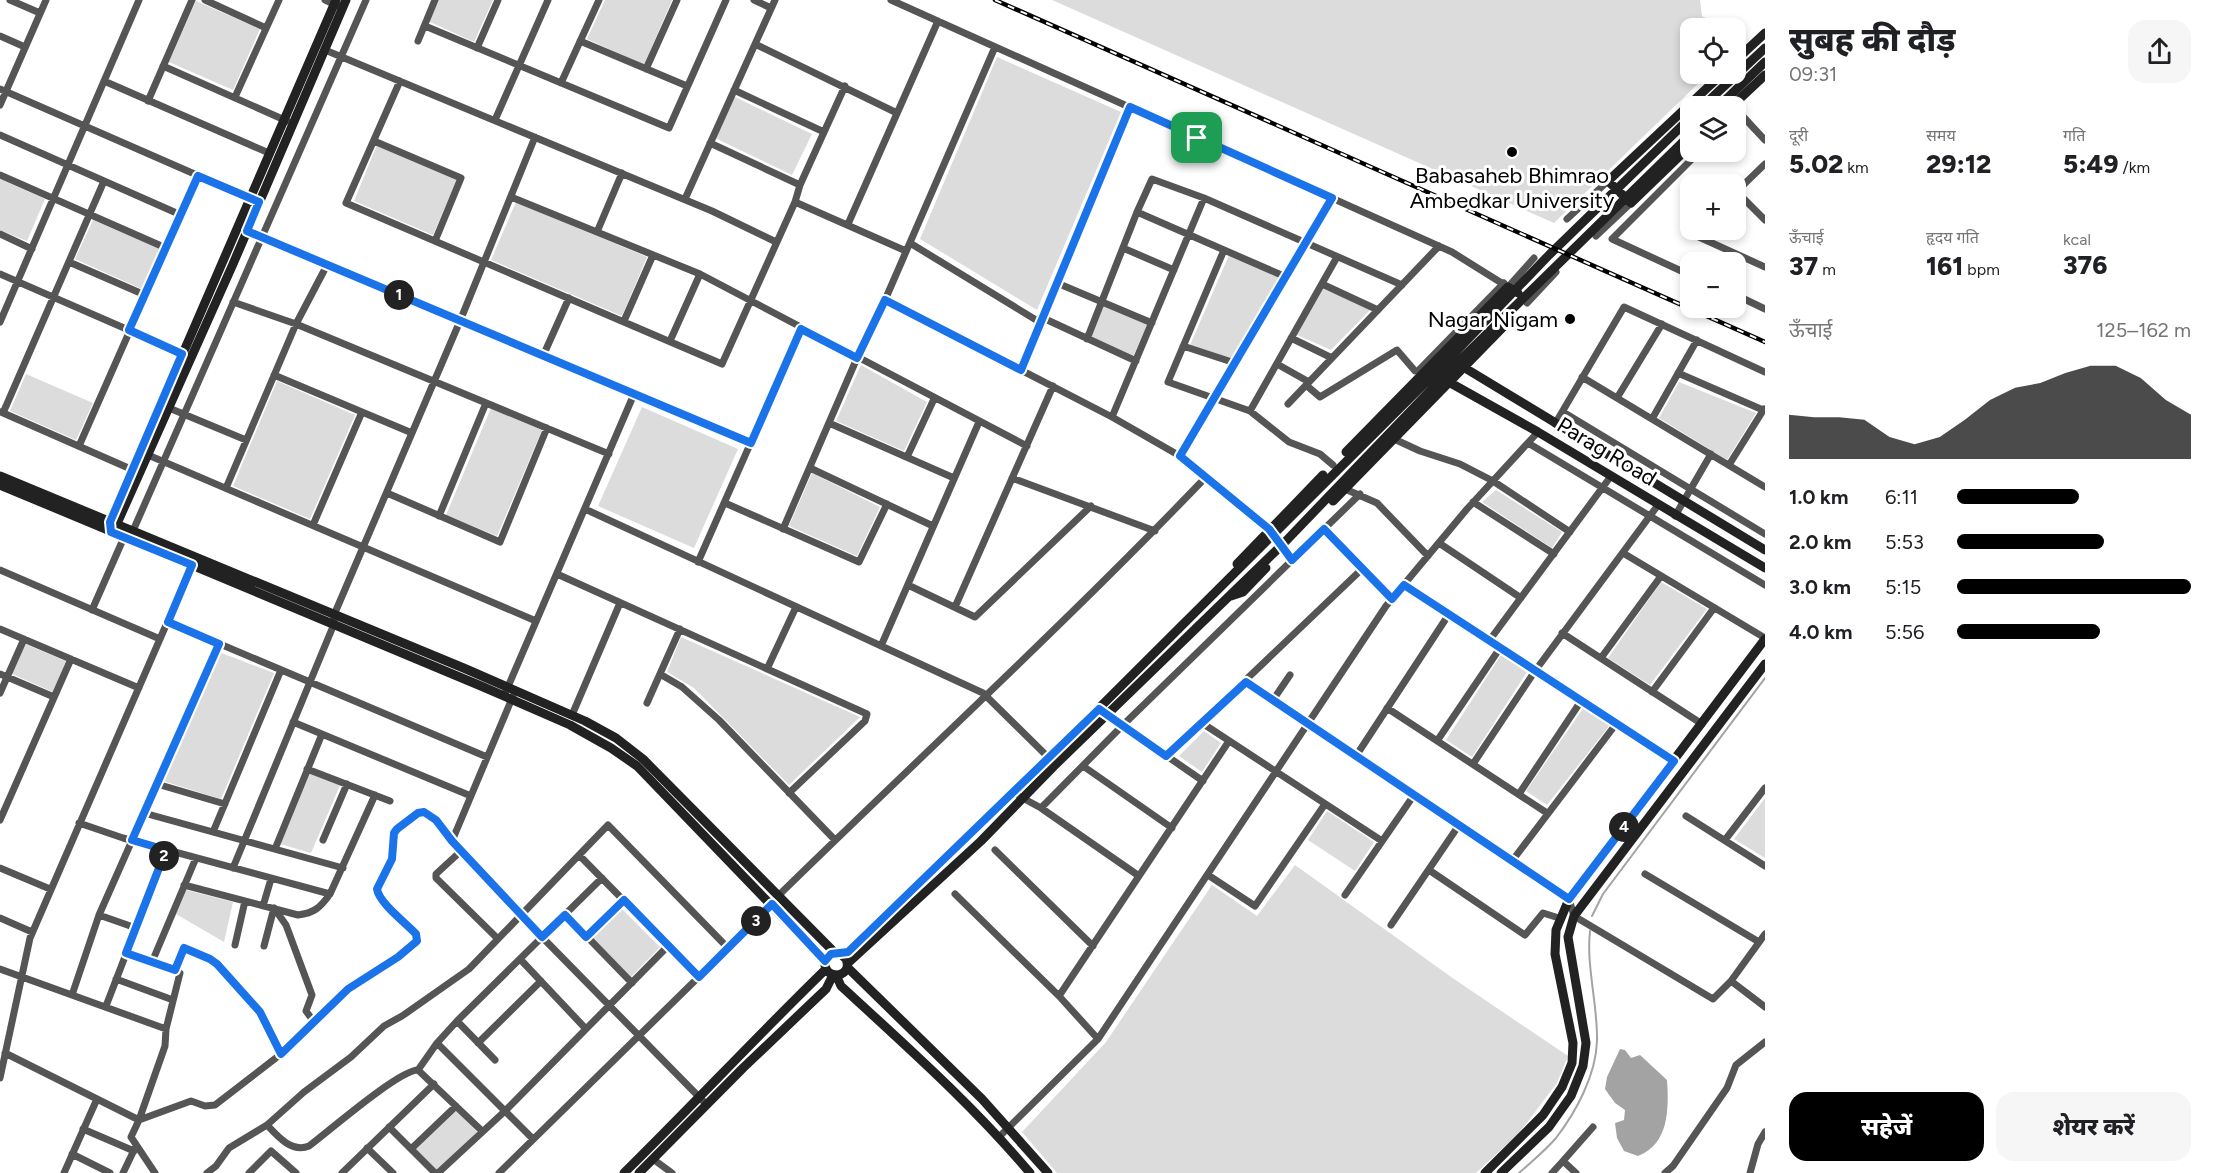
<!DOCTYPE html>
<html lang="hi">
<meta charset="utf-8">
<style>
:root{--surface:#fff;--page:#f6f6f6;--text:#202124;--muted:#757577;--accent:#000}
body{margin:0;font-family:Figtree,"Noto Sans Devanagari",sans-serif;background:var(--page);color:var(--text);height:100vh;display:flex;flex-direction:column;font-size:22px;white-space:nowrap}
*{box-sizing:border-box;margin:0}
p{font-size:20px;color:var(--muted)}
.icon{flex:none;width:33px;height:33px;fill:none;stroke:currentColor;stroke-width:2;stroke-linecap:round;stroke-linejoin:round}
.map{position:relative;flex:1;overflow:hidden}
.details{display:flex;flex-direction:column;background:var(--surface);width:450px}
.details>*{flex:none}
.buttons{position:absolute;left:1680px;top:18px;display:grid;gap:12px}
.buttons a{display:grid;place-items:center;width:66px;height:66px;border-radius:12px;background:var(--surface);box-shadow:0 3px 9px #0003;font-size:30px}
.pin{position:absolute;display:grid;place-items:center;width:51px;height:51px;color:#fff;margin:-26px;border-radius:12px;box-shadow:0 3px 9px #0006}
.km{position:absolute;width:30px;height:30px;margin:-15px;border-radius:50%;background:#222;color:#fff;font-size:16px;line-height:30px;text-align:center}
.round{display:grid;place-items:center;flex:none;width:63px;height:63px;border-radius:18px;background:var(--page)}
.summary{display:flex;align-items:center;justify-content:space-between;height:102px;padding:0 24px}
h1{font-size:33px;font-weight:800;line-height:45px}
.metrics{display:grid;grid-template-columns:repeat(3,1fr);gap:9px;height:102px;padding:6px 24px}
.metrics div{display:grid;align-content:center}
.metrics b{font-size:26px;font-weight:800}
.metrics small{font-size:16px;font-weight:400}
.metrics p{font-size:16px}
.chart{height:168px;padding:12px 24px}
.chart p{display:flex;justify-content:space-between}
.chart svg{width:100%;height:108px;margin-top:6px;fill:var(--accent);opacity:.7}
.primary-button{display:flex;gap:12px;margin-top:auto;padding:12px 24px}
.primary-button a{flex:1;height:69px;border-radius:18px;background:var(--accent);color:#fff;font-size:24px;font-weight:800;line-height:69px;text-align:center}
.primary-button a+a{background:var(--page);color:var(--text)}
ul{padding:0 24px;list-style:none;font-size:20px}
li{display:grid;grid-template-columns:96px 72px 1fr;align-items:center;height:45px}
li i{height:15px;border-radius:8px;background:var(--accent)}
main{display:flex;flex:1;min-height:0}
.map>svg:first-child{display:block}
</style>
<main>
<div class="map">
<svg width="1765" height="1173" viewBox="0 0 1765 1173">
<rect width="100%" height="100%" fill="#fff"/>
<path fill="#dcdcdc" d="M439,0H493L474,42L428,21Z
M605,0H672L644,65L587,39Z
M1052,0H1700L1702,16L1725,28H1690V74H1708L1554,223Z
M196,1L260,29L233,90L169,62Z
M997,57L1121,112L1037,310L920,239Z
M735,97L812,134L792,175L715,138Z
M377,145L457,179L433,235L354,201Z
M0,179L45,199L27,241L0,230Z
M516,202L647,257L622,316L491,260Z
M93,220L160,249L142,289L75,259Z
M1230,253L1283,276L1233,359L1190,345Z
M1323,289L1371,309L1331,350L1297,335Z
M1101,301L1148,322L1133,357L1086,336Z
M861,365L927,402L904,451L836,421Z
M26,374L93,403L76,440L10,411Z
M277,381L355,415L310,519L233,486Z
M1679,382L1756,413L1727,460L1659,418Z
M642,407L738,449L694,548L598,506Z
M491,408L542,430L497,536L446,515Z
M812,473L880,507L857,556L789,526Z
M1496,490L1562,532L1552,548L1482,502Z
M1661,582L1707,609L1650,685L1608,658Z
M681,637L860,717L789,785L694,688L667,672Z
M25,644L66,661L53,692L12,674Z
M219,652L274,673L221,799L163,781Z
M1501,655L1527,672L1472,757L1446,740Z
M1584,707L1610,725L1547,805L1526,791Z
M1204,731L1221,743L1202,772L1179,756Z
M309,772L341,783L311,853L280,844Z
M1765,798V858L1734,839Z
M1327,811L1374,842L1355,871L1308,840Z
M1295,865L1454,979L1568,1056L1557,1083L1519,1133L1476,1173H1057L1022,1132L1106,1042L1212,885L1257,916Z
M186,890L233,902L224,942L176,914Z
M622,909L660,947L631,977L592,938Z
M456,1110L477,1132L436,1171L415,1149Z"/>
<path fill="#a3a3a3" d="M1620,1049L1625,1050L1631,1058L1640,1055L1667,1080C1669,1109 1669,1144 1638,1156L1624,1151L1617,1138L1615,1123L1624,1120L1625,1110L1615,1103L1605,1089L1607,1077Z"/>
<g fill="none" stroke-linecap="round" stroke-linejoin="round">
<path stroke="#a3a3a3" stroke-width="2" d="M1592,916L1603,894L1765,678
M1519,1173C1531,1162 1545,1151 1556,1138C1576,1112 1596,1075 1597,1041C1598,1006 1586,966 1590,931"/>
<path stroke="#555" stroke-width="7" d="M10,0L40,13
M205,0L266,28
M325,0L338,6
M754,0L771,8
M891,0L1452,252L1508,287L1534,258
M425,26L669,128L726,0
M0,36L25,47
M418,41L435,0
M580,41L687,86
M755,44L897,113
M477,48L498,0
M325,50L712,211L776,242
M163,66L287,121
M646,69L677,0
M104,81L269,153
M400,81L346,203L722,364L795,202L800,185L845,86
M561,83L599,0
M0,89L254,200
M734,90L824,132
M235,97L279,0
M148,101L192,0
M0,105L46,0
M1736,109L1765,140
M495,120L548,0
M0,135L181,215
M374,141L461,178L435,241
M710,143L800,185
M0,175L166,248
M1736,191L1765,220
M1736,192L1765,164
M511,197L700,274L1027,446
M685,199L775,0
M795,202L906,251
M1137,212L1152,179L1204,198L1402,285
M1567,219L1608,181
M848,224L938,21
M1695,230L1690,233L1765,267
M247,231L751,443
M597,232L622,173
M0,234L32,249
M1596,236L1631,203
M910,243L1041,323
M1123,248L1174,270
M1224,250L1168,382L1250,411L1337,257
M69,262L145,295
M0,274L186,355
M1690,275L1612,239L1699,152
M1057,283L1152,323
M1322,284L1378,310
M1736,295L1765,309
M885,300L995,47
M233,302L296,324L609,454
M1527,303L1556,272
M1043,318L1136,361
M624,321L653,255
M0,322L139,0
M1291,338L1332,358
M1087,339L1137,212L1286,277
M670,341L700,274
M1183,346L1235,363
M543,356L569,298
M1277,364L1309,382
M1021,370L1130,107
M1678,373L1763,410
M274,375L412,433
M1582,377L1765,487
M1306,385L1320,397L1397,350L1415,371H1418L1504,283
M1617,398L1662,324
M1288,404L1439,246
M169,408L246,440
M1250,411L1289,442L1320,454L1333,465
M1,412L133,470
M1563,412L1765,534
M3,413L104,181
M1112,417L1204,198
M1652,419L1697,340
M829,423L954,478
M1555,424L1624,307L1765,372
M1394,439L1420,451L1460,464L1493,481L1570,532
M1528,443L1765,585
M79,446L198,176
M148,455L536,621
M1180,456L1332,198
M907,457L934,399
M1729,465L1764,409
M810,468L933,526
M1012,478L1155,531
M226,488L296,324L327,265
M1345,489L1377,503L1428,556
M387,493L500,542L547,428
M1473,502L1554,554
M725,503L859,562L887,504
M585,509L983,693L1049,758
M439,516L486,403
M1675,516L1711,454
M313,525L362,412
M783,529L857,358L885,300L1112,417L1180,456L1269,529L1292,560
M1324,529L1392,599
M132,533L366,0
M1439,543L1521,598
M1623,553L1765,638
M698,562L801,329
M0,570L160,639
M557,574L867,714L865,721L789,793
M908,585L975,617L1091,506
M1404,585L1674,761
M955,607L1053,386
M92,610L125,535
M168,622L487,757
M0,629L139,688
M1562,633L1702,724
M1489,641L1611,476
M881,646L979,422
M1601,658L1661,576
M767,669L796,607
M0,674L54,697
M660,674L682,687L719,720L835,840
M1246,682L1569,899L1574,916L1713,999L1731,981L1765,1007
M1652,692L1714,608
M0,693L24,639
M504,696L634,394
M513,696L452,841L539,934L707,1105
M1273,700L1290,675
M647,703L680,629
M1387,708L1547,813
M1103,712L1203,781
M572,715L620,603
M293,722L471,796
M1202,723L1382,841
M1437,741L1500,648
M1166,756L1362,569
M1356,756L1449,614
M1473,764L1535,671L1658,505
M1083,766L1172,828
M307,769L390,801
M157,784L225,804
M1519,794L1581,701
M1019,796L1041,808L1139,876
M1041,808L1122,726L1360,494
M144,813L343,868
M1686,816L1765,866
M0,820L71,659
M79,823L123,838L330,894
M213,832L281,670
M323,840L347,784
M1725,840L1765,788
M275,849L322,734
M995,850L1093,946
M461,851L436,874V878L497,938
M579,855L699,977
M1512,861L1616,724
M0,868L50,889
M233,868L334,624V615L460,321L535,137
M1429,870L1525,935L1543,913L1559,918
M1645,874L1759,942
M1208,875L1255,906L1325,804
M184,885L298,915C314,913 320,908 330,894L375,795
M955,894L1059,996L1098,1039
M779,895C921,756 1068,621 1206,477
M1345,895L1414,795
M263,906L271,879
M274,908L286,925L312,995L306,1011L314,1022
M565,914L632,983
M99,915L136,928
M0,918L32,932
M1391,925L1459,825
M586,937L624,900
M235,945L245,901
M264,946L274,908
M126,953L180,973L166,1029L165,1046L139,1120L191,1101L205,1106L215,1105L281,1054L348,989L398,957L417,941L416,934L384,903L377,893C378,878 390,867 393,853C395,846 392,836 396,830C402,822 415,813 424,812L437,820L452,841
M520,959L586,1029
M152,962L196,858
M0,969L166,1029
M175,970L184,948H187L217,964L260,1012L281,1054
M116,979L173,1000
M1731,981L1765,934
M72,995L99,915L219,644
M1059,996L1229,741
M106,1006L166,850
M457,1021L495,1060
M437,1043L533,1139
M478,1043L541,981
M5,1053L139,1120L131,1137L155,1173
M418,1070L482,1131
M0,1078L30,938L193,563
M267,1125C278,1137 292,1153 309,1146C329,1131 399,1070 418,1070L437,1043L457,1021L602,878
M389,1127L435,1173
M83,1129L134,1151
M999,1137L1098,1039L1386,606L1467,509L1538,432
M367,1148L393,1173
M411,1149L456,1106
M72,1154L110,1173
M653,1159L672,1173
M64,1173L97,1099
M123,1173L135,1148
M207,1173L216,1166L229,1148L267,1125L304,1092L351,1057L384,1026L402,1016L469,969L608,825L728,948
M249,1173L271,1151L296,1173
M342,1173L434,1084
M438,1173L505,1111L668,946
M499,1173L772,905
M1552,1173L1563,1161
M1576,1173L1563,1161L1593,1127
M1665,1173L1673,1166L1727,1088L1736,1065L1765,1042
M1750,1173L1758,1144L1765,1132"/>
<path stroke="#222" stroke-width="9" d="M1736,60L1765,33
M1703,106L1765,48
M1719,106L1765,62
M1732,106L1765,75
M1690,146L1631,203L1608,181L1722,74
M1460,365L1765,550
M1447,381L1538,432L1765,568
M1346,452L1508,287L1518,293
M0,476L466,669L585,721L616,738L643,759L835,953
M0,485L481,686L570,725L611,748L637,766L825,961C824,970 829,975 838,975C847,973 849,966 846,959L840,953L831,954L825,961
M1333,501L1506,324
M111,526L110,522L336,0
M115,528L233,264L346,0
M1237,564L1323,475
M1231,596L1243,592L1266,568
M840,953L848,952L1049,758L1440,368L1549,255L1690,118
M848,963L981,841L1054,766L1284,543L1449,371L1690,135
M847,967L982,1099L1048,1173
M836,975L841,986C906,1046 973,1105 1030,1173
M624,1173C692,1106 757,1036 826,969
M639,1173L743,1068L826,989L833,975
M1485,1173L1543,1115L1562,1087L1572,1063L1573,1043L1555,954L1556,930L1569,899L1765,639
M1501,1173L1549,1127L1571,1096L1583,1066L1586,1043L1568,937L1574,916L1765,664"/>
<defs>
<path id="rail" d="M995,0L1765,342"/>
</defs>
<use href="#rail" stroke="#000" stroke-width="4.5"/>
<use href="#rail" stroke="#fff" stroke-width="2" stroke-dasharray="7" stroke-linecap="butt"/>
</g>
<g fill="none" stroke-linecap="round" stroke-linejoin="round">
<defs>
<path id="route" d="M1130,107L1332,198L1180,456L1269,529L1292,560L1324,529L1392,599L1404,585L1674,761L1569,899L1246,682L1166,756L1099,709L848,952L831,954L825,961L772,904L699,977L624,900L586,937L565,915L542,937L452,841L436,820L424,812L418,813L397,829L394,833L392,859L377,889C379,903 406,923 416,934L417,941L398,957L348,989L281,1054L260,1012L217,964L210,959L184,948L175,970L126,953L166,850L132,840L219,644L168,622L192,565L111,532L110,522L182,354L129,330L198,176L259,202L247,231L751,443L801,329L857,358L885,300L1021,370Z"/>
</defs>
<use href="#route" stroke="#fff" stroke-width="12"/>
<use href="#route" stroke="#1a73e8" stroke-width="8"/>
</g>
<g fill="#000" stroke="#fff" stroke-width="2">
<circle cx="1512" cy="152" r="6"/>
<circle cx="1570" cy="319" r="6"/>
</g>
<g text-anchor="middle" stroke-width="6" stroke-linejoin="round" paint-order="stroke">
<g font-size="22" fill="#000" stroke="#fff">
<text x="1512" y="183">Babasaheb Bhimrao<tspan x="1512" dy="25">Ambedkar University</tspan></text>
<text x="1558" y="327" text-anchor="end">Nagar Nigam</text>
</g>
<g font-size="22" fill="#000" stroke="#fff">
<text transform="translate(1607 451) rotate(31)" y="8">Parag Road</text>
</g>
</g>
</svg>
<div class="buttons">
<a><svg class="icon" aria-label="locate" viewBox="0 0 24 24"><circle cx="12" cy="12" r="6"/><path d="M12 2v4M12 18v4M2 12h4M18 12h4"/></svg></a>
<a><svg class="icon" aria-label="layers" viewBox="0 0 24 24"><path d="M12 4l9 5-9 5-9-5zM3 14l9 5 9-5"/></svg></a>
<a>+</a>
<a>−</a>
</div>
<div class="pin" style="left:1197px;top:138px;background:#1e9e55"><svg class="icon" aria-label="arrive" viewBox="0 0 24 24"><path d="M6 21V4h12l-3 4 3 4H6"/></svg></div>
<b class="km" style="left:399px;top:295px">1</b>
<b class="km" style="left:164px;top:856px">2</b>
<b class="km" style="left:756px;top:921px">3</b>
<b class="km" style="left:1624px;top:827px">4</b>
</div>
<section class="details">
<div class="summary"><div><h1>सुबह की दौड़</h1><p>09:31</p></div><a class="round"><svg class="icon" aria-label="share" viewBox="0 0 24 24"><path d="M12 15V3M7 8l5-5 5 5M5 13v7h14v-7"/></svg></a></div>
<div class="metrics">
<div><p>दूरी</p><b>5.02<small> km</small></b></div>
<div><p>समय</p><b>29:12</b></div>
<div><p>गति</p><b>5:49<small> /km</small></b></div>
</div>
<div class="metrics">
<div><p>ऊँचाई</p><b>37<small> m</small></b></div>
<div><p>हृदय गति</p><b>161<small> bpm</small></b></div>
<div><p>kcal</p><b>376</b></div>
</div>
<div class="chart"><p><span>ऊँचाई</span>125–162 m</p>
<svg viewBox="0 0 160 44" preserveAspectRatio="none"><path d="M0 44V26L10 27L20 27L30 28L40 35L50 38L60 35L70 28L80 20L90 15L100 13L110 9L120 6L130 6L140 11L150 20L160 26V44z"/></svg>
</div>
<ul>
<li><b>1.0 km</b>6:11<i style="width:52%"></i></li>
<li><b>2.0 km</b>5:53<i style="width:63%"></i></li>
<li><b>3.0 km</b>5:15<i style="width:100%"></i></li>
<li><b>4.0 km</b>5:56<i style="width:61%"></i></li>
</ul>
<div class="primary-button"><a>सहेजें</a><a>शेयर करें</a></div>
</section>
</main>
